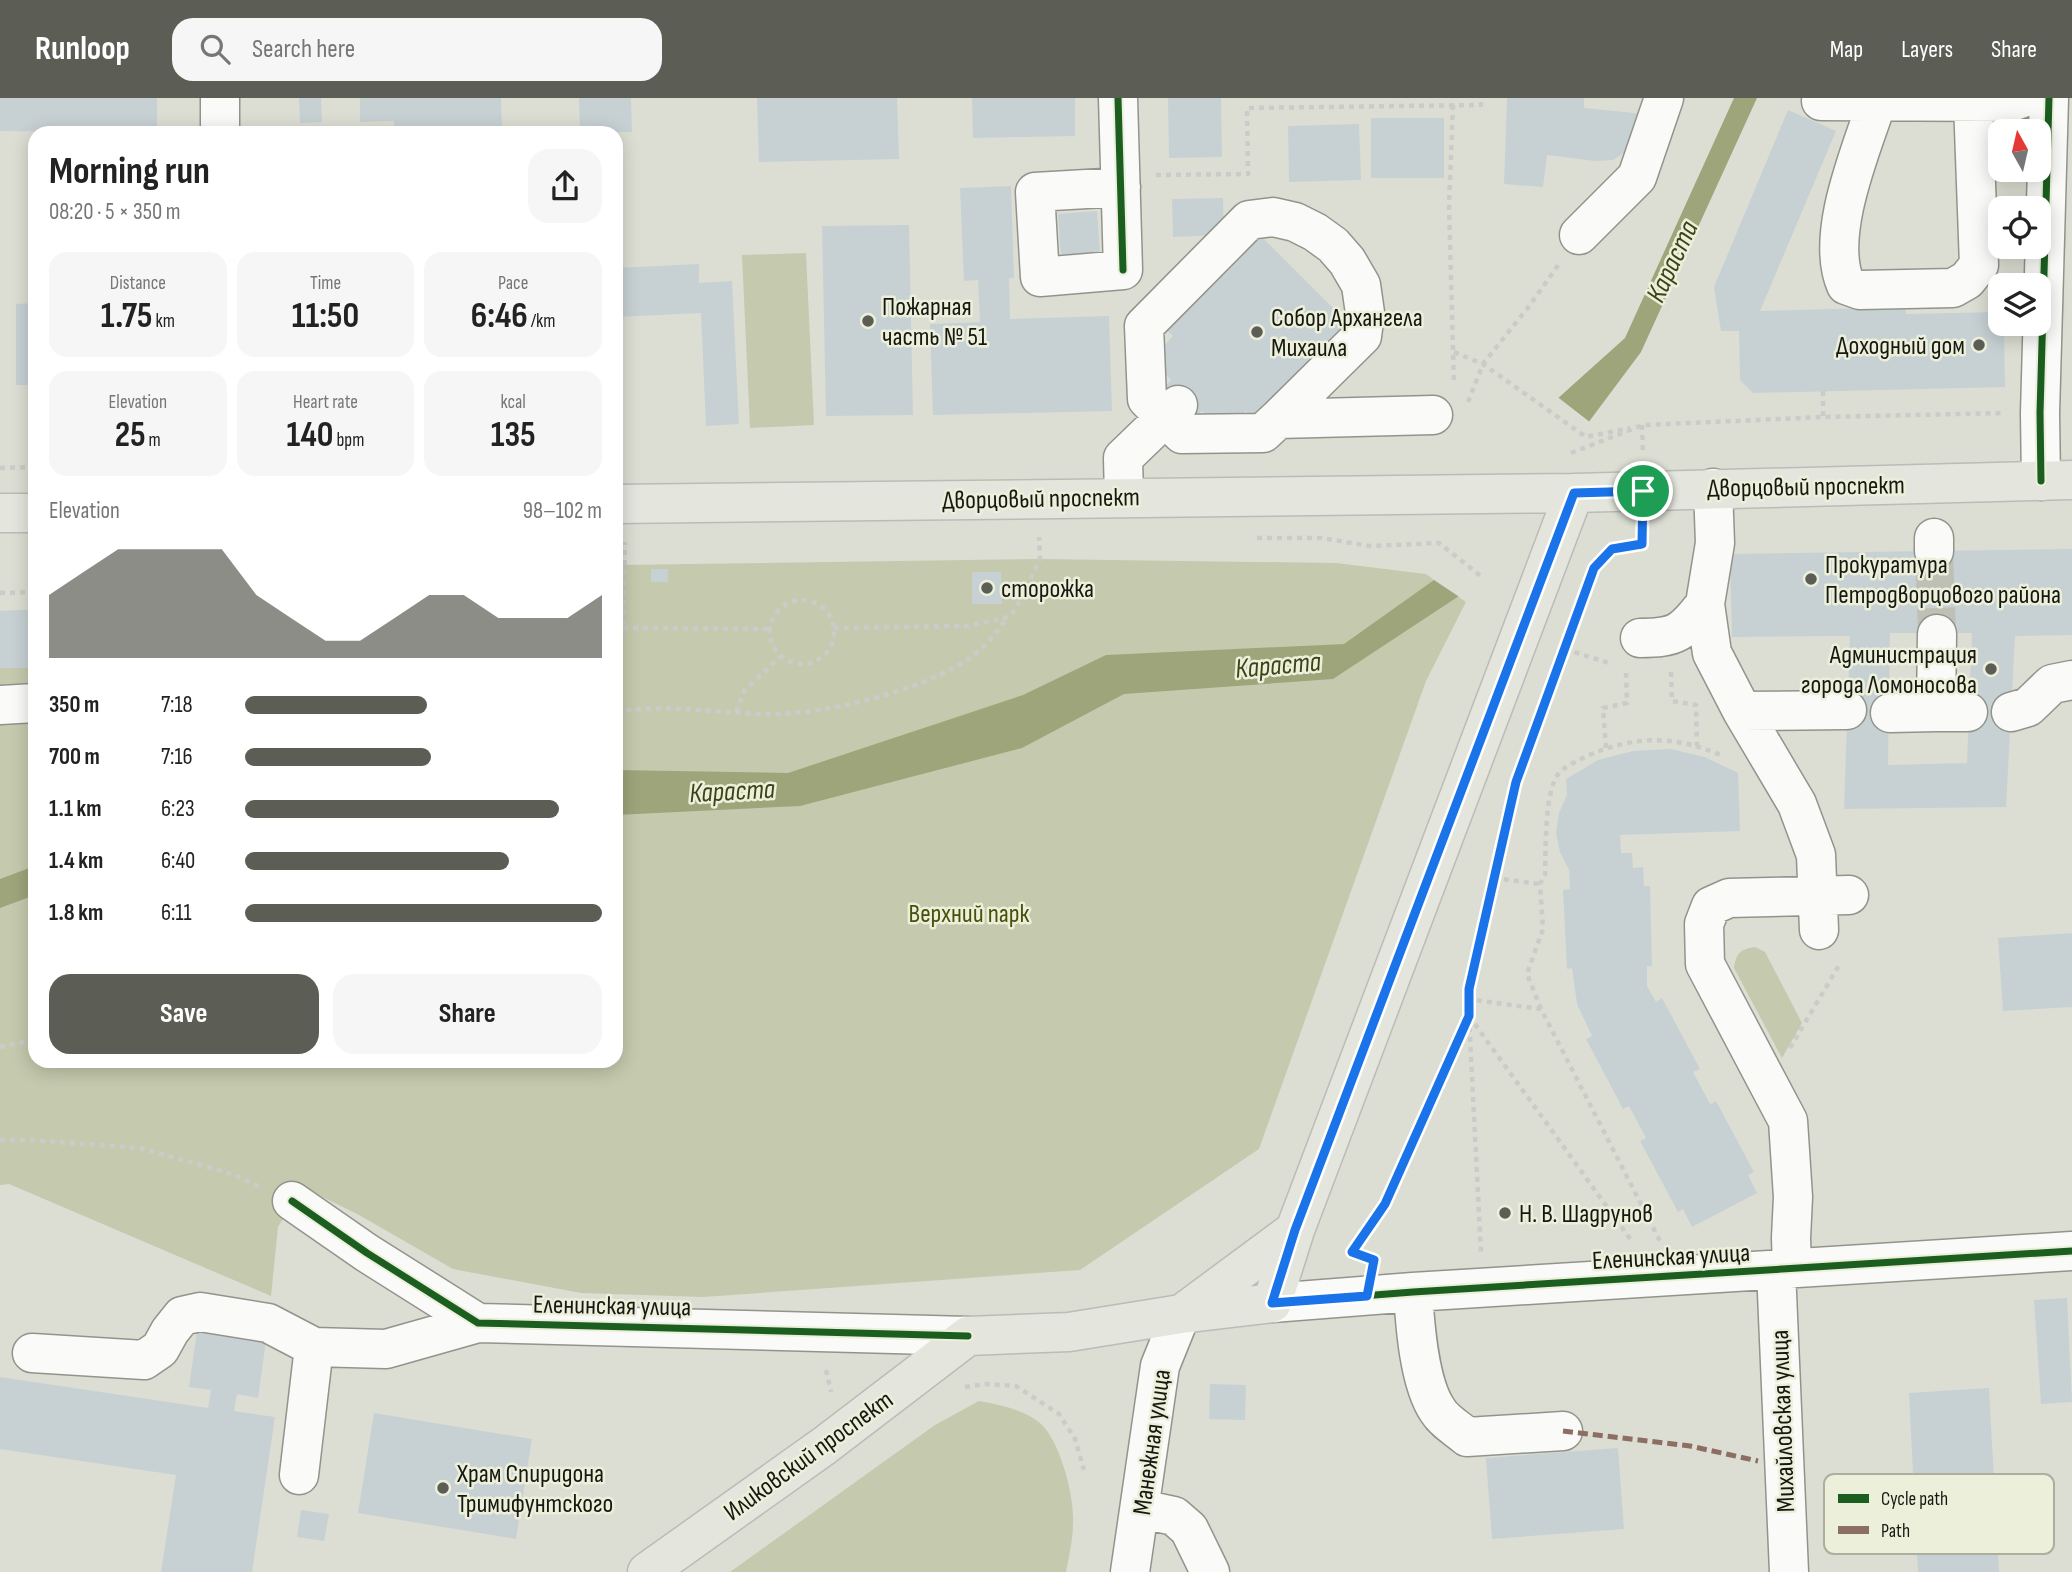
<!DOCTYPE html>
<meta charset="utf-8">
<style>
:root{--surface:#fff;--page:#f6f6f6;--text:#222;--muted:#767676;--accent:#5c5d55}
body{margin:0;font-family:"Sofia Sans Condensed",sans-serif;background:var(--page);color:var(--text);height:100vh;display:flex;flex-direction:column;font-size:26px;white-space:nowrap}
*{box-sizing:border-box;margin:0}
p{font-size:23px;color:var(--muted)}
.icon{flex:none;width:38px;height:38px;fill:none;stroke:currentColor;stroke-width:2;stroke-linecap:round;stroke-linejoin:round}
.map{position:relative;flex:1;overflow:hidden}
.details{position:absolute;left:28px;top:28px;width:595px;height:942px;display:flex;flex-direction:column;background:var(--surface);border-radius:21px;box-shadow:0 4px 18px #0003}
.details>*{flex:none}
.needle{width:46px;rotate:352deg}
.controls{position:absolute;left:1988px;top:21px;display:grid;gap:14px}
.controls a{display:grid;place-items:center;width:63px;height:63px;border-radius:14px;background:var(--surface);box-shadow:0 4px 18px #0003;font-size:35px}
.pin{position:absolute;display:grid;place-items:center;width:60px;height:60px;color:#fff;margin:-30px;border:4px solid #fff;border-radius:50%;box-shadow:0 2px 7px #0007}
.round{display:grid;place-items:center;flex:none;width:74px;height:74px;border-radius:21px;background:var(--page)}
.headline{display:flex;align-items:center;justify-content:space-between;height:119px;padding:0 21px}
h1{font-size:38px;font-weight:700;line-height:52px}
.stats{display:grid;grid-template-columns:repeat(3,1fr);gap:10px;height:119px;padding:7px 21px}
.stats div{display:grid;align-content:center;border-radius:18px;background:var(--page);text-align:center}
.stats b{font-size:35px;font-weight:700}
.stats small{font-size:19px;font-weight:400}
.stats p{font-size:19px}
.chart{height:196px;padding:14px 21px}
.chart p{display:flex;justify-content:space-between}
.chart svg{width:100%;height:126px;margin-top:7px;fill:var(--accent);opacity:.7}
.button{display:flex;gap:14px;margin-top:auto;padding:14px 21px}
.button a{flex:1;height:80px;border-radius:21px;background:var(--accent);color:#fff;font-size:28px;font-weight:700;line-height:80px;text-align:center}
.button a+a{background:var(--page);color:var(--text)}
ul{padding:0 21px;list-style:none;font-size:23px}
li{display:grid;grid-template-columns:112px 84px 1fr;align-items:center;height:52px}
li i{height:18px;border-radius:9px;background:var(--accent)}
header{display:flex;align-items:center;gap:42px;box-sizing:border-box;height:98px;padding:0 35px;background:var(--accent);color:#fff}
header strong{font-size:33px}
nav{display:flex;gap:38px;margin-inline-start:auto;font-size:24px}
.search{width:490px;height:63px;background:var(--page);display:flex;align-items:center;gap:18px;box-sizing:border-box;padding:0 24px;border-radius:21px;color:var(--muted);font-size:26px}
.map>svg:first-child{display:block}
</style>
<header>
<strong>Runloop</strong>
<div class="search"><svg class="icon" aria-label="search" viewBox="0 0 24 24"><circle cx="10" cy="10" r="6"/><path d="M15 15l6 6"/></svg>Search here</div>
<nav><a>Map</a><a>Layers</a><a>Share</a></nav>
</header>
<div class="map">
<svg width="2072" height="1474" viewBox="0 0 2072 1474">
<rect width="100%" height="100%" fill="#dcded3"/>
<path fill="#c5caae" d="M806,155L814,327L750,330L742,157Z
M1040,461L1336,465L1426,476L1466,504L1426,583L1259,1051L1080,1172L703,1199L581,1195L453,1171L359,1117L302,1089L278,1129L271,1198L9,1086L0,1087V513L35,512V962H616V467Z
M1755,849L1765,854L1802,925L1782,960L1734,870C1736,856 1740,851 1755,849Z
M979,1303C1000,1307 1023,1311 1040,1325C1060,1342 1075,1400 1073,1426C1073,1442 1069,1458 1066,1474H730L935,1327Z"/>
<path fill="#9ea57a" d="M1734,0H1757L1641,254L1459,498L1333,581L1124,596L1022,650L800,708L616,717V672L788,675L1023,597L1106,557L1344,546L1434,482L1443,472L1556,302L1625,240Z
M32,769H35V797L0,810V781Z"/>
<path fill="#dcded3" d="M1555,297L1591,325L1461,500L1431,480L1440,470Z"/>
<path fill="#c7d1d4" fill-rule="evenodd" d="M0,0H157V35L0,33Z
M299,0H321L322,24L300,25Z
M360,0H501L502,35H395L394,23L360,24Z
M579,0H631L632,34H580Z
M757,0H897L899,61L759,64Z
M972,0H1075V38L973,40Z
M1168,0H1221L1222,59L1169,60Z
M1507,0H1584V10L1645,16L1635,47L1613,62L1595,63L1547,57L1543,89L1504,86Z
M1788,12L1836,33L1760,213L1905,209L1906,216L2000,214V226H2004L2005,289L1753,295L1740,282L1739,233H1721L1714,189Z
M1371,20H1444V80H1371Z
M1359,26L1361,82L1289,84L1288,28Z
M1011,88L1014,180H1009L1010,221L1109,218L1112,313L933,317L930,226L980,224L978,182L964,183L960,90Z
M1223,100L1224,137L1173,139L1172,101Z
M1097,113L1100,154L1061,157L1058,116Z
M909,127L913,317L826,318L822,128Z
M1257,134L1351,228L1256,323L1246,313L1228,328H1217L1202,313L1192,322L1162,292L1171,282L1159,269L1158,254L1173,238L1163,229Z
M699,166V185L732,183L739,326L706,328L701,215L616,219V170Z
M35,205V287H16V206Z
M2072,451V537L2015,538L2006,709L1844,711L1850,538L1732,539L1730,456ZM1890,535H1972L1967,665L1888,667Z
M651,471H668V484H651Z
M972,474H1001L1002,506H972Z
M35,512V570H0V513Z
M1670,651L1705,659L1738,675L1740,733L1620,737L1621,755H1632L1633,770L1643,769L1644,788H1650L1652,868H1647V888L1656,904L1662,900L1700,971L1693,974L1710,1006L1716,1003L1754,1074L1748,1077L1757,1095L1692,1129L1683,1111L1678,1114L1640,1043L1646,1040L1629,1008L1623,1011L1586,941L1592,938L1577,906L1572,870L1567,871L1563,792L1570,791L1569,772L1560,754L1556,735L1559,715L1567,697L1566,681L1598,662L1633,653Z
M2072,835V909L2003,913L1998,840Z
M2067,1200L2072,1304L2041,1306L2034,1202Z
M198,1226L267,1236L258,1300L237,1296L234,1313L275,1319L252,1474H161L176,1377L0,1351V1279L208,1310L211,1292L189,1289Z
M1210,1286L1246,1287L1245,1322L1209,1321Z
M1989,1290L1999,1474H1918L1909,1295Z
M374,1315L532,1341L516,1441L358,1415Z
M1618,1350L1624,1431L1492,1441L1486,1360Z
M301,1412L329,1416L324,1443L297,1439Z"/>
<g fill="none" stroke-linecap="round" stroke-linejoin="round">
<path stroke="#bec0b6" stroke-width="38" stroke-dasharray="38 19" stroke-linecap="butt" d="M1934,453L1937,536"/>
<defs>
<path id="minor" d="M220,0V35
M1118,0L1123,172L1040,179L1035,94L1121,89
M1821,3L2012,4L2023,0
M1877,4C1861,52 1824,138 1846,187L1860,192L1953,190L1967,182L1979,167L1973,4
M1579,137L1637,79L1664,0
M1278,321L1362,238L1365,215L1361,187L1347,163L1333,147L1315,134L1295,124L1273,119L1249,122L1144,228L1147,301L1182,336L1263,335L1278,321L1433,317
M2041,383L2040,315L2049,0
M1713,390L1715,445L1705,506L1712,555L1742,613L1797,706L1816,757L1819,832
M1124,399L1123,360L1178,307
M1934,440V453
M1937,536L1936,614H1968
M1640,540C1676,540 1683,535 1705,506
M0,607L35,605
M1742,613L1847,612
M2011,614L2028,609L2052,586L2072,582
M1890,615L1936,614
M292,1103L367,1155L478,1225L968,1238
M1792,1171L1791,1140L1793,1099L1788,1023L1705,866L1704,826L1711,808L1729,800L1849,797
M1776,1172L1789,1474
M1413,1194C1415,1227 1419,1286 1438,1313C1444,1323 1458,1331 1467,1339L1563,1333
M1272,1205L1413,1194L2072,1153
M32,1255L144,1262L160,1251L170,1233L182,1218L200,1214L268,1225L314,1249L386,1251L478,1225
M299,1377L314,1249
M1141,1411L1174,1418L1189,1431L1210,1474
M1130,1474L1160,1268L1181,1216"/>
<path id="major" d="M616,406L1574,395L2072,382
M0,415H35
M1183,1215L1295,1132
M647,1474L824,1348L968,1238L1069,1234L1181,1216L1272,1205L1295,1132L1574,395"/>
</defs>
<use href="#minor" stroke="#92948c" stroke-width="41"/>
<use href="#major" stroke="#bbbcb7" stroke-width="41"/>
<path stroke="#cbccc9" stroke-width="4.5" stroke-dasharray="5 5" stroke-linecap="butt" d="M1453,7L1449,108L1454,286
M1156,77L1248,76L1247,10L1481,7V0
M1454,254L1483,266L1586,339L1630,330
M1823,293V319
M1468,304L1483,266L1530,207L1559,166
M1642,327L1643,355
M1571,355L1643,327L1823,319L2005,315
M0,370L35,369
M1257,440H1321L1370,448L1439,445L1482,479
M0,495L35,494
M770 534a32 32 0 1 1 64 0a32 32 0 1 1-64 0Z
M616,530H623L625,444
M623,530L769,531
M834,530L968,528L1008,519L1015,512L1040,461L1039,439
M1565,551L1612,566
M1671,574L1672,603L1696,607L1697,648
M616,614C668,605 720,616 772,616C827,616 920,593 967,562C984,551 996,535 1008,519
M736,614L745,592L780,559
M1606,650L1603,610L1627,605L1626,575
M1494,780L1540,786
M1467,901L1541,911L1660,1143
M1541,911L1527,876L1543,831L1540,786L1545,776C1546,752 1544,693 1559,675C1565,668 1579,662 1587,658C1635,637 1675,637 1723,658
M1469,918L1631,1142
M1469,919L1481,1155
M0,949L35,942
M1790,950L1841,864
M0,1042H29L140,1050L232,1076L260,1089
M1365,1158L1352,1154L1386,1106L1469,918V891L1516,684L1594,470L1612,451L1642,446V430
M826,1272L831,1294
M965,1289L986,1286L1016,1288L1059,1316L1075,1341L1084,1372"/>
<use href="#minor" stroke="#fafaf8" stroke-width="38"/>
<use href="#major" stroke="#e4e5dd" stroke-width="38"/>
<path stroke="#8d6e63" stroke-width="5" stroke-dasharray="10 5" stroke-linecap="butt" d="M1563,1333L1690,1348L1758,1363"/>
<defs>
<path id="cycleway" d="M1118,0L1123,172
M2041,383L2040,315L2049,0
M292,1103L367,1155L478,1225L968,1238
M1272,1205L1413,1194L2072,1153"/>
</defs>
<use href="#cycleway" stroke="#ecf0db" stroke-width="11"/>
<use href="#cycleway" stroke="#1b5e20" stroke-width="7"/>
</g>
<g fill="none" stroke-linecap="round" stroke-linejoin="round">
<defs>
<path id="route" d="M1643,393L1642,446L1612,451L1594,470L1516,684L1469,891V918L1385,1106L1352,1154L1374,1162L1367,1198L1272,1205L1295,1132L1574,395Z"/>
</defs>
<use href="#route" stroke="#fff" stroke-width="14"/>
<use href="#route" stroke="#1a73e8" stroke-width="9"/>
</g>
<g fill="#5c5d55" stroke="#ecf0db" stroke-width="2.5">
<circle cx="868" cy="223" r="7"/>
<circle cx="1257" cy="234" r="7"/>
<circle cx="1979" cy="247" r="7"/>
<circle cx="1811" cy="481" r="7"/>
<circle cx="987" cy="490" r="7"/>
<circle cx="1991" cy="571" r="7"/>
<circle cx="1505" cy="1115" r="7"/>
<circle cx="443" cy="1390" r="7"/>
</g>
<g text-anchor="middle" stroke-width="5" stroke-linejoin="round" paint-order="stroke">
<g font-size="26" fill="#171811" stroke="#ecf0db" text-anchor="start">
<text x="882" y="217">Пожарная<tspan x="882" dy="30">часть № 51</tspan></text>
<text x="1271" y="228">Собор Архангела<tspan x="1271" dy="30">Михаила</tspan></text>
<text x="1965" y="256" text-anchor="end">Доходный дом</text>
<text x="1825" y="475">Прокуратура<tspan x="1825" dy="30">Петродворцового района</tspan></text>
<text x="1001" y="499">сторожка</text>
<text x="1977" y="565" text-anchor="end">Администрация<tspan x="1977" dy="30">города Ломоносова</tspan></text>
<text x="1519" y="1124">Н. В. Шадрунов</text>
<text x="457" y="1384">Храм Спиридона<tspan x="457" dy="30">Тримифунтского</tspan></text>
</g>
<g font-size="26" fill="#171811" stroke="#ecf0db">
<text transform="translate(1806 388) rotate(-1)" y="9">Дворцовый проспект</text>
<text transform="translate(1041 400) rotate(-1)" y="9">Дворцовый проспект</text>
<text transform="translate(1671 1158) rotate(-3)" y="9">Еленинская улица</text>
<text transform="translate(612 1207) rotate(1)" y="9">Еленинская улица</text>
<text transform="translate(1782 1323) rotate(-92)" y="9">Михайловская улица</text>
<text transform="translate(1151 1344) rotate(-82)" y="9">Манежная улица</text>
<text transform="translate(808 1357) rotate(-36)" y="9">Иликовский проспект</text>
</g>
<g font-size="26" fill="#49500a" stroke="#ecf0db">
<text x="969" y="824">Верхний парк</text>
</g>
<g font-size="28" font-style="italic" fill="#3d4316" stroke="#ecf0db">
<text transform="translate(1671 163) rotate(-65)" y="10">Караста</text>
<text transform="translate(1278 566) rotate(-5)" y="10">Караста</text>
<text transform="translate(732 692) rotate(-3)" y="10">Караста</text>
</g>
</g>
<rect x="1824" y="1376" width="230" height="80" rx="10" fill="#ecf0db" stroke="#acaf9e" stroke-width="2"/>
<rect x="1838" y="1396" width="31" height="9" fill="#1b5e20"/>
<rect x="1838" y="1428" width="31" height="8" fill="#8d6e63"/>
<g font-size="19" fill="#171811">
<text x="1881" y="1407">Cycle path</text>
<text x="1881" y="1439">Path</text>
</g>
</svg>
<div class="controls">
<a><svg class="needle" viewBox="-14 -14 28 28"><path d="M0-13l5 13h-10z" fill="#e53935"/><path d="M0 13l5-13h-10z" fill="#767676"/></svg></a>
<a><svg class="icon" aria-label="locate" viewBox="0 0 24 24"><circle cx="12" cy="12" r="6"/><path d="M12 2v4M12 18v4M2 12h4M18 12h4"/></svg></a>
<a><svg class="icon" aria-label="layers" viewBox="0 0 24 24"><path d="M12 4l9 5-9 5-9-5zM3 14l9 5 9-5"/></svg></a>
</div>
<div class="pin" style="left:1643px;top:393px;background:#1e9e55"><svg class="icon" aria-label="arrive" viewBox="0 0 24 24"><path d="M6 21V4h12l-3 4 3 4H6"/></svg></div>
<section class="details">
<div class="headline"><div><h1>Morning run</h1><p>08:20 · 5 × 350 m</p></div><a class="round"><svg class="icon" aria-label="share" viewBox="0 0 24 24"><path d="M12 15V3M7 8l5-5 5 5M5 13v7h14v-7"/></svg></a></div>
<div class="stats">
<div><p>Distance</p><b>1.75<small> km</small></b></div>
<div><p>Time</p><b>11:50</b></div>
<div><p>Pace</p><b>6:46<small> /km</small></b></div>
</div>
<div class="stats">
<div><p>Elevation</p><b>25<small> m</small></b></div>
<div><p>Heart rate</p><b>140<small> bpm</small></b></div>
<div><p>kcal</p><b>135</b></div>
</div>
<div class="chart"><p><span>Elevation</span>98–102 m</p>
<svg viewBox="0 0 160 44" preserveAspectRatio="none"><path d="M0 44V22L10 14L20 6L30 6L40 6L50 6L60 22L70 30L80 38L90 38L100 30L110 22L120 22L130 30L140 30L150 30L160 22V44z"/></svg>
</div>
<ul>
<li><b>350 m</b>7:18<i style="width:51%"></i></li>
<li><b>700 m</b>7:16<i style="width:52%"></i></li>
<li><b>1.1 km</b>6:23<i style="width:88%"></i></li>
<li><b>1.4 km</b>6:40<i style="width:74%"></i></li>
<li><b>1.8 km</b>6:11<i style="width:100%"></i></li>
</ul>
<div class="button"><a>Save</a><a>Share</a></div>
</section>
</div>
